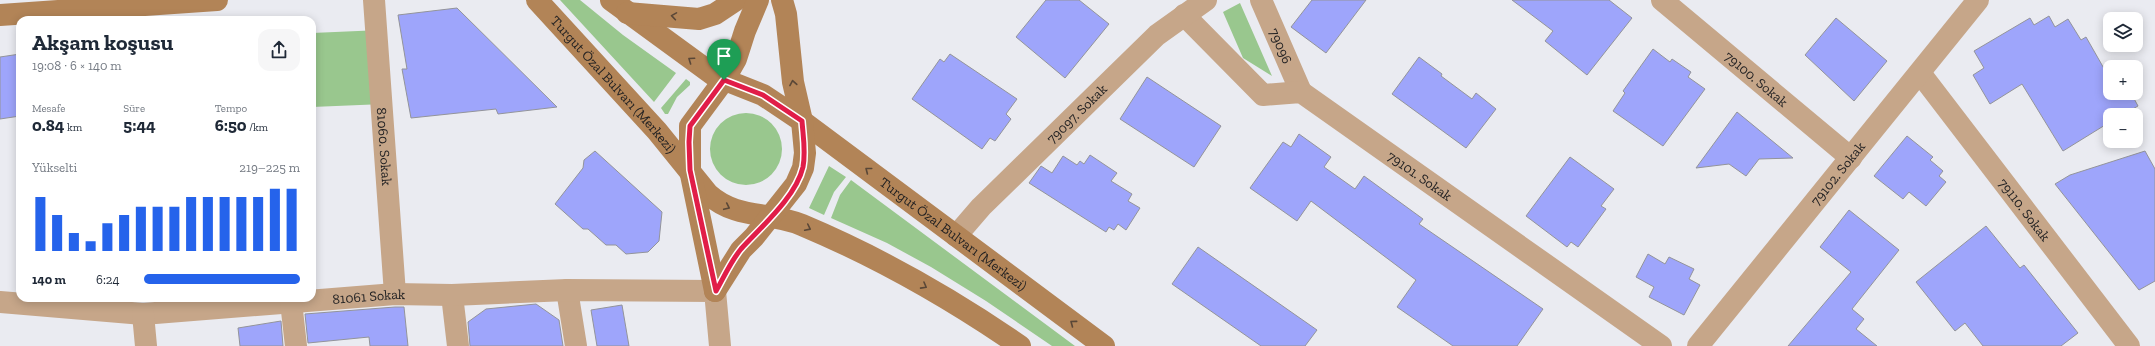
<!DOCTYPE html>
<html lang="tr">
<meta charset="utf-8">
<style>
:root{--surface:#fff;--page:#f6f6f7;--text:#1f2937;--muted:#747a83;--accent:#2563eb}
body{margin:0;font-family:"Zilla Slab",serif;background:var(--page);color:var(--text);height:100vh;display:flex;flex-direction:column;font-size:15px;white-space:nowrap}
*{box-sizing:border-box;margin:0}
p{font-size:13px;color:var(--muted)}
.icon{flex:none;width:22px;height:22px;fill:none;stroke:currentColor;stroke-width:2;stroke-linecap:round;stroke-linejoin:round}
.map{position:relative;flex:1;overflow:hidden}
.drawer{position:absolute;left:16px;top:16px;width:300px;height:286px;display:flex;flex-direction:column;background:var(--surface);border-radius:12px;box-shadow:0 2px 10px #0003}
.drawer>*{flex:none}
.tools{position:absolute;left:2103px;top:12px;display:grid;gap:8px}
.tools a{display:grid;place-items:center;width:40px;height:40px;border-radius:8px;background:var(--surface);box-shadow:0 2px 10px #0003;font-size:20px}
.pin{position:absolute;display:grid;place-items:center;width:34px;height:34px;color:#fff;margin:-41px -17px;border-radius:50% 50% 50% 0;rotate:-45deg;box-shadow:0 0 4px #0007}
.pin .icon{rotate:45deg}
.round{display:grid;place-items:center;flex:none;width:42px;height:42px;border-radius:12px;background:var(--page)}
.head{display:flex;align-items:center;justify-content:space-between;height:68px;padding:0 16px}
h1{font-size:22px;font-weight:800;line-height:30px}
.figures{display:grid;grid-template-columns:repeat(3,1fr);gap:6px;height:68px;padding:4px 16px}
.figures div{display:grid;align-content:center}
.figures b{font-size:17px;font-weight:800}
.figures small{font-size:11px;font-weight:400}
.figures p{font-size:11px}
.chart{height:112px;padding:8px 16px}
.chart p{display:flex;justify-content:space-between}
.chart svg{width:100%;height:72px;margin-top:4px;stroke:var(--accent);stroke-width:6}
ul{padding:0 16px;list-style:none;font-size:13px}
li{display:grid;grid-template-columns:64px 48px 1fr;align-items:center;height:30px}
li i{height:10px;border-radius:5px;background:var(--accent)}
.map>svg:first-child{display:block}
</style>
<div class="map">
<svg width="2155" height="346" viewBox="0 0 2155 346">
<rect width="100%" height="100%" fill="#eaebf1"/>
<path fill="#99c78e" d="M560,0H580L623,35L676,73L654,102Z
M1240,3L1272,76L1243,58L1223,12Z
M381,30L384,104L312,107V33Z
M686,79L690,82V85L677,97L668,114H665L661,108Z
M710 149a36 36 0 1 1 72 0a36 36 0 1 1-72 0Z
M829,166L846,177L834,192L824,215L809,208Z
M851,180L1075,346H1052L986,301L931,267L887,243L831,218L840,195Z"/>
<path fill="#9ea5fb" stroke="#93949a" d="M1046,0H1079L1109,24L1065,78L1016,37Z
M1312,0H1366L1326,53L1291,27Z
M1512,0H1609L1632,18L1587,75L1545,41L1553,31Z
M457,8L557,107L498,114L496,109L411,118L402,69H407L398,15Z
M2049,16L2055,27L2068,19L2081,40L2086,37L2106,72L2110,69V93H2131L2138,106L2122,115H2110V122L2063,151L2022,84L1990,104L1973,75L1984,68L1974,51L2030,18L2034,25Z
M1836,18L1887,61L1854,101L1805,55Z
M1653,49L1670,62L1672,59L1691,72L1688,77L1705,89L1663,146L1613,111L1625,93L1623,91Z
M20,54V116L0,119V57Z
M950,54L1017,99L1006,114L1011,119L995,141L990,138L982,149L912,99L940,59L944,62Z
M1419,57L1442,74L1441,76L1472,99L1476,93L1496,109L1466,148L1392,94Z
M1147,77L1221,126L1194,167L1120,119Z
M1737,112L1793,158L1759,159L1746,176L1729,164L1696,168Z
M1299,134L1331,157L1324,167L1355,189L1364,176L1423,219L1419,224L1543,309L1517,346H1453L1397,307L1416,280L1311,201L1297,221L1250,188L1283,142L1291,147Z
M1907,136L1933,157L1930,160L1943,171L1939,176L1946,182L1926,206L1909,192L1903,199L1874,176Z
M595,151L662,212L659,241L648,252L626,254L616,245H606L588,229H583L555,204L583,168L584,160Z
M2145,151L2155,169V281L2139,290L2055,184L2070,175Z
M1090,155L1117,173L1111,181L1132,194L1128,201L1140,208L1126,230L1118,224L1114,230L1109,227L1106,232L1029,183L1041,166L1052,173L1063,156L1077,165L1080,161L1084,164Z
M1570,157L1614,189L1601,206L1606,209L1578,247L1571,242L1567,247L1526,216Z
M1849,210L1899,250L1852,309L1864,319L1856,329L1877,346H1788L1851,272L1820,247Z
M1986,226L2020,268L2024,265L2078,333L2061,346H1983L1965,323L1955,331L1916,282Z
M1198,247L1317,330L1305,346H1261L1172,284Z
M1648,254L1665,264L1669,257L1694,269L1689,279L1700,285L1684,315L1649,297L1654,287L1636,277Z
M536,304L559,320L563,346H470L468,322L486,309Z
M622,305L629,346H597L591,310Z
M395,307H404L408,346H370L369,337L308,343L305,314Z
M281,321L283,346H240L238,328Z"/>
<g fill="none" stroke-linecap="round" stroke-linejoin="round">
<g stroke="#c6a689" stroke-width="22">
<path id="s1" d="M374,0L395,294"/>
<path id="s2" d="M1261,0L1301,92"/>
<path id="s3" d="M1662,0L1851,158"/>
<path id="s4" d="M1184,15L1263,95L1301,92L1661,346"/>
<path id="s5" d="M1920,73L2129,346"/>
<path id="s6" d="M956,236L981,207L1157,35L1206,0"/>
<path d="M567,290L576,346"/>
<path d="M452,295L458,346"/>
<path id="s7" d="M0,302L143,314L395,294L452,295L567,290L715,291L720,346"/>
<path d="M291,302L296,346"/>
<path d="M143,314L146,346"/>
<path id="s8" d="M1698,346L1978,0"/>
</g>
<g stroke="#b28457" stroke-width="22">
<path id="s9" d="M537,0L657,131L708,194C737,220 769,211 802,225C878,257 952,299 1020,346"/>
<path id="s10" d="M611,0L715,76L763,95L802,121L1104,346"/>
<path d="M627,13L699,19L715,14L736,0"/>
<path d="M0,15L217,0"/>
<path d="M715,291L741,250L754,237L796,184L803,168L805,153L802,121L793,82L786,14L782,0"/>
<path d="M715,291L690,170V126L724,80L736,59L745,31L758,0"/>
</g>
</g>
<defs><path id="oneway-chevron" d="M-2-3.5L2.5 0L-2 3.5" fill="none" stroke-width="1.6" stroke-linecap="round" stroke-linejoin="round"/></defs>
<g stroke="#5a4737">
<use href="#oneway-chevron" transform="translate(674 16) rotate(-171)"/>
<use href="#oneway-chevron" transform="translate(691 60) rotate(-145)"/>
<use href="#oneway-chevron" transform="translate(793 83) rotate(-100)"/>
<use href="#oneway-chevron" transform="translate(868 170) rotate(-142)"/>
<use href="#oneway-chevron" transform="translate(727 207) rotate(25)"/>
<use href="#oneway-chevron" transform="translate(808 228) rotate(26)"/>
<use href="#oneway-chevron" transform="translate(924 286) rotate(29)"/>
<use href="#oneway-chevron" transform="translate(1073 323) rotate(-143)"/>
</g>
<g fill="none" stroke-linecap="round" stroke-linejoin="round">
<defs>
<path id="route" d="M724,80L763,95L802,121C803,136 806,151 803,167C796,197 761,227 741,249C731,261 724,277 716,291L690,170L689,142L690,126Z"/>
</defs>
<use href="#route" stroke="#fff" stroke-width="8"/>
<use href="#route" stroke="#e11d48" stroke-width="5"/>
</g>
<g text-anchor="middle" stroke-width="3.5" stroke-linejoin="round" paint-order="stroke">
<g font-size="14" fill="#1f1f21" stroke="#f7f8ff">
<text dy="5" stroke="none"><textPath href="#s2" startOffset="50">79096</textPath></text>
<text dy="5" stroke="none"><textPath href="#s3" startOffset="123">79100. Sokak</textPath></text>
<text dy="5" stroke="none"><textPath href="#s9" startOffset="114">Turgut Özal Bulvarı (Merkezi)</textPath></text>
<text dy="5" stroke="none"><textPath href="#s6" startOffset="172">79097. Sokak</textPath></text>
<text dy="5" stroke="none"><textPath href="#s1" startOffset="147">81060. Sokak</textPath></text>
<text dy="5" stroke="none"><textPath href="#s8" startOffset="222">79102. Sokak</textPath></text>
<text dy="5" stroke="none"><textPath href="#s4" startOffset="296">79101. Sokak</textPath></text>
<text dy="5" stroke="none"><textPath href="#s5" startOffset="172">79110. Sokak</textPath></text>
<text dy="5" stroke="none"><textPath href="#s10" startOffset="416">Turgut Özal Bulvarı (Merkezi)</textPath></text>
<text dy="5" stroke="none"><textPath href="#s7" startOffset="370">81061 Sokak</textPath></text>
</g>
</g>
</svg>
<div class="tools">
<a><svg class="icon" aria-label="layers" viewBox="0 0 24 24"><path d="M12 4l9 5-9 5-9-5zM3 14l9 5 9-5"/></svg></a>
<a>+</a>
<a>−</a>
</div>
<div class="pin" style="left:724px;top:80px;background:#1e9e55"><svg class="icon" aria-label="arrive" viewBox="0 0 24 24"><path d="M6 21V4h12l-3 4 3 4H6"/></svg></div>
<section class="drawer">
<div class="head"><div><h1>Akşam koşusu</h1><p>19:08 · 6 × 140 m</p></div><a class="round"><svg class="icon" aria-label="share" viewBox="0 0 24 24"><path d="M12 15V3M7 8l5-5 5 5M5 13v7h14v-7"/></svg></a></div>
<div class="figures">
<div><p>Mesafe</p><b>0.84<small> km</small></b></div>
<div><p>Süre</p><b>5:44</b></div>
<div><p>Tempo</p><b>6:50<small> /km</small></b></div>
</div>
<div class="chart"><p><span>Yükselti</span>219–225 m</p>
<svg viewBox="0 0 160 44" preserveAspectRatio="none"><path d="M5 44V11M15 44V22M25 44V33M35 44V38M45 44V27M55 44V22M65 44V17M75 44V17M85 44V17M95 44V11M105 44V11M115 44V11M125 44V11M135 44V11M145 44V6M155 44V6"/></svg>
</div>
<ul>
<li><b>140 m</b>6:24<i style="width:100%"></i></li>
</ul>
</section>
</div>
